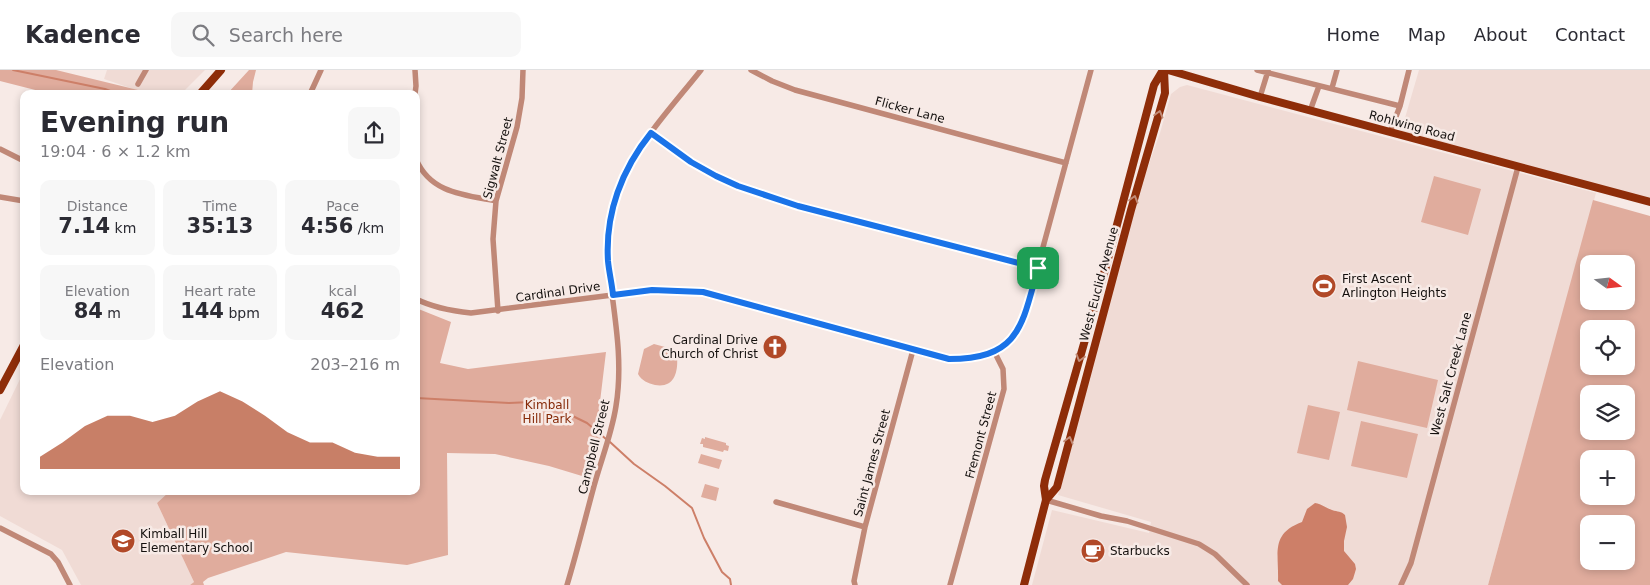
<!DOCTYPE html>
<meta charset="utf-8">
<style>
:root{--surface:#fff;--page:#f7f7f7;--text:#2b2b33;--muted:#7c7c81;--line:#e1e1e2;--accent:#b14928}
body{margin:0;font-family:"DejaVu Sans",sans-serif;background:var(--page);color:var(--text);height:100vh;display:flex;flex-direction:column;font-size:19px;white-space:nowrap}
*{box-sizing:border-box;margin:0}
p{font-size:16px;color:var(--muted)}
.icon{flex:none;width:28px;height:28px;fill:none;stroke:currentColor;stroke-width:2;stroke-linecap:round;stroke-linejoin:round}
.map{position:relative;flex:1;overflow:hidden}
.drawer{position:absolute;left:20px;top:20px;width:400px;height:405px;display:flex;flex-direction:column;background:var(--surface);border-radius:10px;box-shadow:0 2px 8px #0003}
.drawer>*{flex:none}
.needle{width:32px;rotate:105deg}
.controls{position:absolute;left:1580px;top:185px;display:grid;gap:10px}
.controls a{display:grid;place-items:center;width:55px;height:55px;border-radius:10px;background:var(--surface);box-shadow:0 2px 8px #0003;font-size:25px}
.pin{position:absolute;display:grid;place-items:center;width:42px;height:42px;color:#fff;margin:-21px;border-radius:10px;box-shadow:0 2px 8px #0006}
.round{display:grid;place-items:center;flex:none;width:52px;height:52px;border-radius:10px;background:var(--page)}
.headline{display:flex;align-items:center;justify-content:space-between;height:85px;padding:0 20px}
h1{font-size:28px;font-weight:600;line-height:38px}
.stats{display:grid;grid-template-columns:repeat(3,1fr);gap:8px;height:85px;padding:5px 20px}
.stats div{display:grid;align-content:center;border-radius:10px;background:var(--page);text-align:center}
.stats b{font-size:21px;font-weight:600}
.stats small{font-size:14px;font-weight:400}
.stats p{font-size:14px}
.chart{height:140px;padding:10px 20px}
.chart p{display:flex;justify-content:space-between}
.chart svg{width:100%;height:90px;margin-top:5px;fill:var(--accent);opacity:.7}
header{display:flex;align-items:center;gap:30px;box-sizing:border-box;height:70px;padding:0 25px;background:var(--surface);border-bottom:1px solid var(--line)}
header strong{font-size:24px}
nav{display:flex;gap:28px;margin-inline-start:auto;font-size:18px}
.search{width:350px;height:45px;background:var(--page);display:flex;align-items:center;gap:12px;box-sizing:border-box;padding:0 18px;border-radius:10px;color:var(--muted);font-size:19px}
.map>svg:first-child{display:block}
</style>
<header>
<strong>Kadence</strong>
<div class="search"><svg class="icon" aria-label="search" viewBox="0 0 24 24"><circle cx="10" cy="10" r="6"/><path d="M15 15l6 6"/></svg>Search here</div>
<nav><a>Home</a><a>Map</a><a>About</a><a>Contact</a></nav>
</header>
<div class="map">
<svg width="1650" height="515" viewBox="0 0 1650 515">
<rect width="100%" height="100%" fill="#f7eae6"/>
<path fill="#f0dbd5" d="M107,0H205L181,24H148L104,9Z
M1419,0H1650V132L1400,65Z
M1187,15L1596,123L1488,515H1032L1052,440L1149,463L1151,452L1058,425L1140,119L1160,63L1171,24L1180,17Z
M24,301V421H170L157,433L194,512L190,515H81L62,480L0,446V350Z"/>
<path fill="#e0ac9d" fill-rule="evenodd" d="M0,0H56L138,20L147,24H51L0,11Z
M249,0H256L253,12L252,24H227Z
M1434,106L1481,119L1468,165L1421,152Z
M1593,130L1650,146V515H1488ZM1589,194H1626V231H1589ZM1589,259H1626V296H1589ZM1589,324H1626V361H1589ZM1589,389H1626V426H1589ZM1589,454H1626V491H1589Z
M416,238L451,252L440,293L468,299L606,282L599,340L605,352L597,380L589,384L582,406L549,396L495,384L447,383L448,485L407,495L286,482L208,508L203,512L204,515H190L194,512L157,433L170,421H416Z
M654,274L676,280C679,295 678,319 655,315C648,313 642,311 638,304L644,279Z
M1358,291L1438,310L1427,358L1347,340Z
M1308,335L1340,342L1329,390L1297,383Z
M1361,351L1418,364L1407,408L1351,396Z
M705,367L726,373V375L729,376L728,381L724,380L723,382L703,377V374H700L702,368L705,369Z
M701,384L722,390L719,399L698,393Z
M705,414L719,418L716,431L701,427Z"/>
<path fill="#cd7f68" d="M1315,433C1322,434 1326,438 1332,440C1338,442 1341,441 1345,445L1347,457L1344,471V481L1355,494L1356,499L1353,509L1348,515H1282L1278,511C1279,483 1270,464 1302,452L1307,439Z"/>
<g fill="none" stroke-linecap="round" stroke-linejoin="round">
<path stroke="#cd7f68" stroke-width="2" d="M13,0L105,19L118,24
M416,328L509,333L531,332L550,335L587,353L606,369
M610,372L634,394L665,416L692,438L704,468L722,502L730,509L731,515"/>
<path stroke="#c08877" stroke-width="5.5" d="M415,0L416,16L415,24
M751,0L772,11L795,20L1066,93
M1257,0L1400,36
M138,14L146,0
M1332,18L1337,0
M310,24L321,0
M1260,27L1268,1
M1310,41L1319,16
M1390,62L1400,36L1409,0
M651,63L691,91L716,107L738,116L798,136L1038,198
M0,79L24,91
M416,89C430,123 464,125 496,131
M0,127L24,131
M416,229C434,238 452,241 471,243L652,220L703,221L949,289H972L994,281
M498,241L493,169L496,131L517,57L522,28L523,0
M1046,430L1101,446L1127,451L1199,474L1215,484L1247,515
M776,432L865,457
M0,458L51,484L58,492L70,515
M567,515C577,482 585,449 594,416C601,390 612,363 616,336C624,287 613,240 608,192C600,111 655,58 701,0
M855,515L854,511L865,457L913,280
M950,515L1004,319L1003,299L994,281C1008,273 1016,265 1023,251L1091,0
M1401,515L1411,493L1518,97"/>
<path stroke="#8e2d09" stroke-width="8" d="M1168,0L1260,27L1650,132
M200,24L221,0
M0,320L24,275
M1046,430L1057,417L1131,140L1165,23L1164,0
M1024,515L1046,430L1044,416L1045,410L1105,200L1154,15L1163,0"/>
</g>
<defs><path id="oneway-chevron" d="M-2-3.5L2.5 0L-2 3.5" fill="none" stroke-width="1.6" stroke-linecap="round" stroke-linejoin="round" transform="scale(1.25)"/></defs>
<g stroke="#c28c78">
<use href="#oneway-chevron" transform="translate(1159 44) rotate(-74)"/>
<use href="#oneway-chevron" transform="translate(1134 129) rotate(-74)"/>
<use href="#oneway-chevron" transform="translate(1080 288) rotate(106)"/>
<use href="#oneway-chevron" transform="translate(1069 370) rotate(-75)"/>
</g>
<g fill="none" stroke-linecap="round" stroke-linejoin="round">
<defs>
<path id="route" d="M651,63L691,92L716,106L738,116L798,136L1038,198C1022,255 1020,289 949,289L703,222L652,220L613,225C612,214 609,202 608,191C605,143 622,99 651,63Z"/>
</defs>
<use href="#route" stroke="#fff" stroke-width="10"/>
<use href="#route" stroke="#1a73e8" stroke-width="6"/>
</g>
<defs>
<symbol id="stadium-disc" viewBox="-11 -11 22 22"><circle r="9.5" fill="#b14928" stroke="#f7eae6"/><path d="M0-5a6.5 5 0 1 0 0 10a6.5 5 0 1 0 0-10ZM-3.5-1.8h7v3.6h-7Z" fill="#fff"/></symbol>
<symbol id="church-disc" viewBox="-11 -11 22 22"><circle r="9.5" fill="#b14928" stroke="#f7eae6"/><path d="M-1.2-6h2.4v3.5h3.3v2.4h-3.3V6h-2.4V-.1h-3.3v-2.4h3.3Z" fill="#fff"/></symbol>
<symbol id="school-disc" viewBox="-11 -11 22 22"><circle r="9.5" fill="#b14928" stroke="#f7eae6"/><path d="M0-5L7-2L0 1L-7-2ZM-4 1L0 2.5L4 1V4Q0 6-4 4Z" fill="#fff"/></symbol>
<symbol id="cafe-disc" viewBox="-11 -11 22 22"><circle r="9.5" fill="#b14928" stroke="#f7eae6"/><path d="M-5.5-4.5H6V0H3Q3 3.5 0 3.5H-2.5Q-5.5 3.5-5.5 0ZM3-3.2v2h1.7v-2ZM-6 4.5H4V6H-6Z" fill="#fff"/></symbol>
</defs>
<g fill-rule="evenodd">
<use href="#stadium-disc" x="1310" y="202" width="28" height="28"/>
<use href="#church-disc" x="761" y="263" width="28" height="28"/>
<use href="#school-disc" x="109" y="457" width="28" height="28"/>
<use href="#cafe-disc" x="1079" y="467" width="28" height="28"/>
</g>
<g text-anchor="middle" stroke-width="5" stroke-linejoin="round" paint-order="stroke">
<g font-size="12" fill="#14100e" stroke="#f7eae6">
<text transform="translate(910 40) rotate(15)" y="4">Flicker Lane</text>
<text transform="translate(1412 56) rotate(15)" y="4">Rohlwing Road</text>
<text transform="translate(498 88) rotate(-75)" y="4">Sigwalt Street</text>
<text transform="translate(1099 214) rotate(-75)" y="4">West Euclid Avenue</text>
<text transform="translate(558 222) rotate(-8)" y="4">Cardinal Drive</text>
<text transform="translate(1451 304) rotate(-75)" y="4">West Salt Creek Lane</text>
<text transform="translate(981 365) rotate(-75)" y="4">Fremont Street</text>
<text transform="translate(594 377) rotate(-76)" y="4">Campbell Street</text>
<text transform="translate(872 393) rotate(-75)" y="4">Saint James Street</text>
</g>
<g font-size="12" fill="#14100e" stroke="#f7eae6" text-anchor="start">
<text x="1342" y="213">First Ascent<tspan x="1342" dy="14">Arlington Heights</tspan></text>
<text x="758" y="274" text-anchor="end">Cardinal Drive<tspan x="758" dy="14">Church of Christ</tspan></text>
<text x="140" y="468">Kimball Hill<tspan x="140" dy="14">Elementary School</tspan></text>
<text x="1110" y="485">Starbucks</text>
</g>
<g font-size="12" fill="#862a08" stroke="#f7eae6">
<text x="547" y="339">Kimball<tspan x="547" dy="14">Hill Park</tspan></text>
</g>
</g>
</svg>
<div class="controls">
<a><svg class="needle" viewBox="-14 -14 28 28"><path d="M0-13l5 13h-10z" fill="#e53935"/><path d="M0 13l5-13h-10z" fill="#7c7c81"/></svg></a>
<a><svg class="icon" aria-label="locate" viewBox="0 0 24 24"><circle cx="12" cy="12" r="6"/><path d="M12 2v4M12 18v4M2 12h4M18 12h4"/></svg></a>
<a><svg class="icon" aria-label="layers" viewBox="0 0 24 24"><path d="M12 4l9 5-9 5-9-5zM3 14l9 5 9-5"/></svg></a>
<a>+</a>
<a>−</a>
</div>
<div class="pin" style="left:1038px;top:198px;background:#1e9e55"><svg class="icon" aria-label="arrive" viewBox="0 0 24 24"><path d="M6 21V4h12l-3 4 3 4H6"/></svg></div>
<section class="drawer">
<div class="headline"><div><h1>Evening run</h1><p>19:04 · 6 × 1.2 km</p></div><a class="round"><svg class="icon" aria-label="share" viewBox="0 0 24 24"><path d="M12 15V3M7 8l5-5 5 5M5 13v7h14v-7"/></svg></a></div>
<div class="stats">
<div><p>Distance</p><b>7.14<small> km</small></b></div>
<div><p>Time</p><b>35:13</b></div>
<div><p>Pace</p><b>4:56<small> /km</small></b></div>
</div>
<div class="stats">
<div><p>Elevation</p><b>84<small> m</small></b></div>
<div><p>Heart rate</p><b>144<small> bpm</small></b></div>
<div><p>kcal</p><b>462</b></div>
</div>
<div class="chart"><p><span>Elevation</span>203–216 m</p>
<svg viewBox="0 0 160 44" preserveAspectRatio="none"><path d="M0 44V38L10 31L20 23L30 18L40 18L50 21L60 18L70 11L80 6L90 11L100 18L110 26L120 31L130 31L140 36L150 38L160 38V44z"/></svg>
</div>
</section>
</div>
